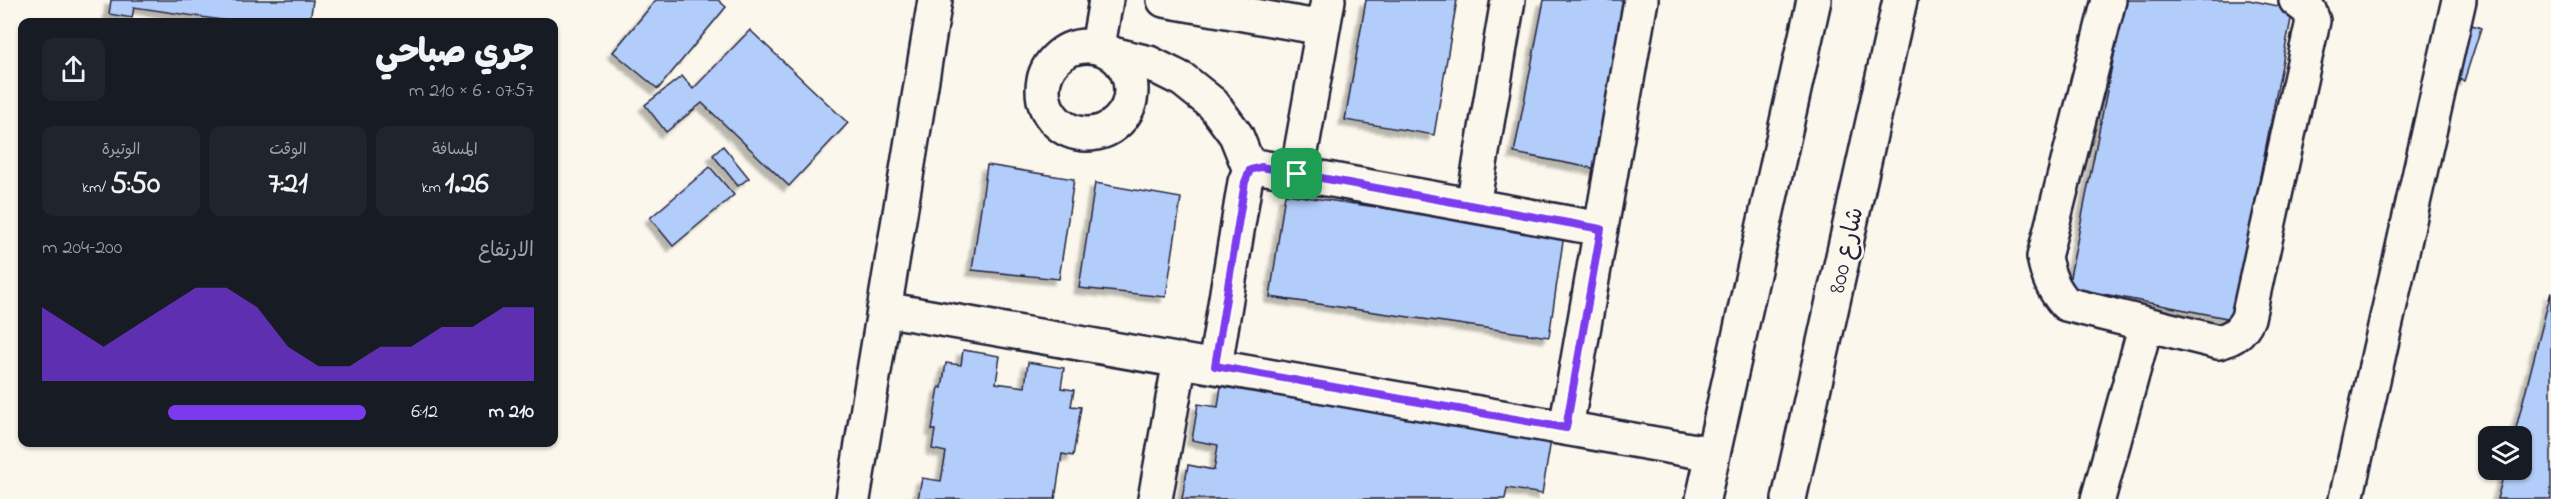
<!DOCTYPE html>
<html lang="ar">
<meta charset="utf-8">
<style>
:root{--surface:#171b24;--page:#20242c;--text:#f1f3f6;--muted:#9ea1a6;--accent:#7c3aed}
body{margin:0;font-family:"Indie Flower","Playpen Sans Arabic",sans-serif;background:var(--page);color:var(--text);direction:rtl;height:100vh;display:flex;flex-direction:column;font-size:22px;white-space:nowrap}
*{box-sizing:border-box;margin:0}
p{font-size:20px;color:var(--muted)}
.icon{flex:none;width:33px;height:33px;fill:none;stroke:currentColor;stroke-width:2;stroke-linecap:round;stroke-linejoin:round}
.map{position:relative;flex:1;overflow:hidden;direction:ltr}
.details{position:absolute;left:18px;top:18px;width:540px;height:429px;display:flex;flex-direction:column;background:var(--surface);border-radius:12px;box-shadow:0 2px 4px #0004;direction:rtl}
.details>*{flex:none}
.tools{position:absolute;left:2478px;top:426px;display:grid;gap:12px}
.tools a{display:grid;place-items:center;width:54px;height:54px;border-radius:12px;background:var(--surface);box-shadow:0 2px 4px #0004;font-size:30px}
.pin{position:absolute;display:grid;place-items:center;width:51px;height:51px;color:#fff;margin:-26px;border-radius:12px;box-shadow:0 3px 9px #0006}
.round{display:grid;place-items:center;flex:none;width:63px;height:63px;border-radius:12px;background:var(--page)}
.summary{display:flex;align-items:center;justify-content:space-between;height:102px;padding:0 24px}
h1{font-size:33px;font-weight:800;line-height:45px}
.metrics{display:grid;grid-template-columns:repeat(3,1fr);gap:9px;height:102px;padding:6px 24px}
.metrics div{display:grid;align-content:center;border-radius:12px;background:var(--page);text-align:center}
.metrics b{font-size:30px;font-weight:800}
.metrics small{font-size:16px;font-weight:400}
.metrics p{font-size:16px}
.chart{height:168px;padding:12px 24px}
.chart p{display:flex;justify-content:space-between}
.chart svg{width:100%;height:108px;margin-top:6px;fill:var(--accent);opacity:.7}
ul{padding:0 24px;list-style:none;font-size:20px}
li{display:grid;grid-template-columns:96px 72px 1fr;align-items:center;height:45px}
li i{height:15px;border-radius:8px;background:var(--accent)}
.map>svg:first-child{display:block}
</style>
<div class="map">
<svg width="2551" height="499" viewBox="0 0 2551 499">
<defs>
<filter id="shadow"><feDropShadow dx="-5.5" dy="5.5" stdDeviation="1.5" flood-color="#0004"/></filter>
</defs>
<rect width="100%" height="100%" fill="#fbf7ec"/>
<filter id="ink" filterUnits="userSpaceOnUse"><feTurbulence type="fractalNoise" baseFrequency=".0167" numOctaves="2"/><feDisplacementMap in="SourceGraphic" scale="12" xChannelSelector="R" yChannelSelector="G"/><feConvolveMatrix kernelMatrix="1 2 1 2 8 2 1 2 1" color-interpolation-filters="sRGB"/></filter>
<g filter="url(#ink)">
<path fill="#b2cdfa" stroke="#22223b" stroke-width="1.5" filter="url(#shadow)" d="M111,0H313L310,22H235L134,7L132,18L109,14Z
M656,0H718L726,7L658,89L613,52Z
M1366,0H1457L1434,135L1345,120Z
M1544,0H1635L1602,170L1514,153Z
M2125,0H2249L2293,9L2232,319L2068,287Z
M2463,22L2481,28L2464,81L2446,75Z
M750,30L848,123L789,186L702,103L666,132L645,105L682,76L693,89Z
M723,146L749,178L738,186L713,155Z
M987,165L1074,179L1059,279L972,270Z
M710,167L734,195L673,246L650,218Z
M1095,183L1181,198L1166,297L1079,288Z
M1285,194L1564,234L1549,337L1270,297Z
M2551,292V499H2497L2505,470H2522V436H2514Z
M963,350L1000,356L996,383L1025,387L1028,362L1064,368L1061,388L1074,390L1071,406L1081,407L1073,456L1062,454L1055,499H918L922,478L941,481L946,452L932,449L935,430H932L939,387L942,388L946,363L961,365Z
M1221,386L1551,440L1542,494L1507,488L1505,499H1182L1188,465L1214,470L1218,445L1192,440L1198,404L1218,407Z"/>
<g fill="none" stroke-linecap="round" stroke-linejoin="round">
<defs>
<path id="minor" d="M1164,0L1323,28
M2109,0L2044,257C2048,277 2053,289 2066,304L2218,342C2234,338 2241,332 2248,318L2313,21L2309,10L2296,0
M1043 90a44 44 0 1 1 88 0a44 44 0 1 1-88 0Z
M1098,46L1106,0
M1112,54L1149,63L1183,80L1213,104L1236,135L1250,170
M1297,174L1328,0
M1473,205L1508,0
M884,309L1713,454
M1215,366L1245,182L1250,170L1261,167L1601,229
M1566,428L1641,0
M853,499L935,0
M1155,499L1180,360
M1703,499L1814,0
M1789,499L1900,0
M2098,499L2146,324
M2346,499L2459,0"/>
</defs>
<use href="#minor" stroke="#22223b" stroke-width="38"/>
<use href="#minor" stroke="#fbf7ec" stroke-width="33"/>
</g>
</g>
<g fill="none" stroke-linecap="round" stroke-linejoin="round" filter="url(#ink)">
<defs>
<path id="route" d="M1261,167L1601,229L1566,428L1215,366L1245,182L1250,170Z"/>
</defs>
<use href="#route" stroke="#fff" stroke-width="12"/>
<use href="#route" stroke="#7c3aed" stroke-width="8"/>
</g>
<g text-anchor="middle" stroke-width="5" stroke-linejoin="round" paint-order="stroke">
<g font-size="24" fill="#22223b" stroke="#fbf7ec">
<text transform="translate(1845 250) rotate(-77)" y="8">شارع 800</text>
</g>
</g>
</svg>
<div class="tools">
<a><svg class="icon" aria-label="layers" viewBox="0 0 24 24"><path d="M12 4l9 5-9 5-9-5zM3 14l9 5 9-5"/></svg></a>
</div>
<div class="pin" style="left:1297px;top:174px;background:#1e9e55"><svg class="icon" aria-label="arrive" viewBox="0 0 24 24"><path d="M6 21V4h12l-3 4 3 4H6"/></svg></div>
<section class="details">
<div class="summary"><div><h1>جري صباحي</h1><p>07:57 · 6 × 210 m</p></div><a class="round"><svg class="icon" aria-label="share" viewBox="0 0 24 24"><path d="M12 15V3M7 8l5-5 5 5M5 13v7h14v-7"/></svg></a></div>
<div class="metrics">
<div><p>المسافة</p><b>1.26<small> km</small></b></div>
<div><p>الوقت</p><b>7:21</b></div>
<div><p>الوتيرة</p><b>5:50<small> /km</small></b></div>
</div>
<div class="chart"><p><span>الارتفاع</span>200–204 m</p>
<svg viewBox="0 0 160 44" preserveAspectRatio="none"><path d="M0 44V14L10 22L20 30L30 22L40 14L50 6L60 6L70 14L80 30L90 38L100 38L110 30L120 30L130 22L140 22L150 14L160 14V44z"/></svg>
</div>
<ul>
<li><b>210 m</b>6:12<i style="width:61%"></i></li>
</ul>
</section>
</div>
